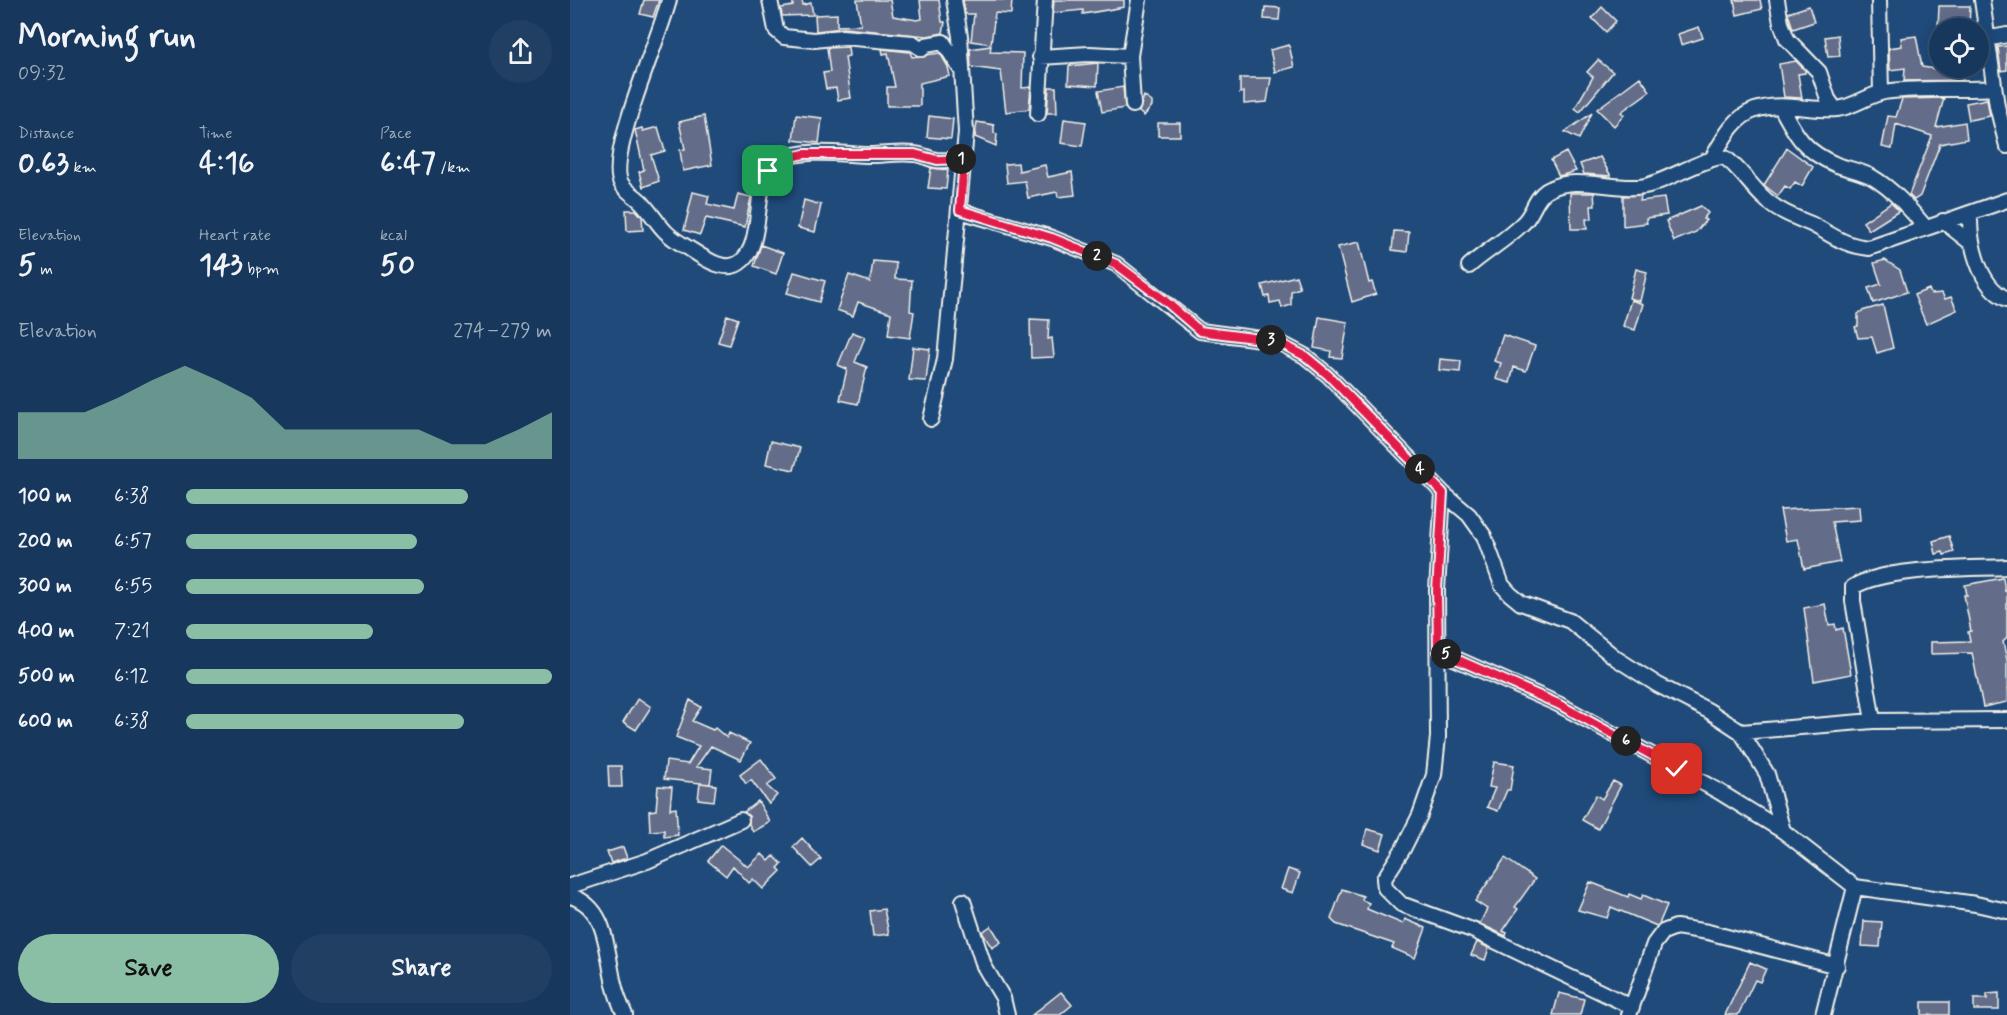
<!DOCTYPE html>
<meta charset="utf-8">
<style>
:root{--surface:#17385c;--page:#203f62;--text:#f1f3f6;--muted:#9eacbb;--line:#365272;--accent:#8abfa5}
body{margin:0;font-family:Mynerve,sans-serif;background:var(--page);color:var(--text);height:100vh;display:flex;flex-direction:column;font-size:22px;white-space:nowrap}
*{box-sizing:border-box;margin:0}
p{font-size:20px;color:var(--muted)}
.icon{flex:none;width:33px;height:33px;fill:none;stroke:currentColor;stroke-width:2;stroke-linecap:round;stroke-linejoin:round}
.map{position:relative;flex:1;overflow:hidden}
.drawer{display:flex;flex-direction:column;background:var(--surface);width:570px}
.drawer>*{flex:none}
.tools{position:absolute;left:1359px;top:18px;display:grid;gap:12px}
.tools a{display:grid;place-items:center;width:60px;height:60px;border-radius:50%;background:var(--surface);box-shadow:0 3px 15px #0003,0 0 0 2px var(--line);font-size:30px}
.pin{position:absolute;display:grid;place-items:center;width:51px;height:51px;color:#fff;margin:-26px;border-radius:12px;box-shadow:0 3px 9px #0006}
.km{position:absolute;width:30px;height:30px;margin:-15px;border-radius:50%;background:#222;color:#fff;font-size:16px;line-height:30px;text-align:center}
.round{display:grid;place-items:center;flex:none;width:63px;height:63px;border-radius:32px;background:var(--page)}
.headline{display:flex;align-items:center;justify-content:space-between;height:102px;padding:0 18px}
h1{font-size:33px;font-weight:800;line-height:45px}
.stats{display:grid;grid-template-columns:repeat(3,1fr);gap:9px;height:102px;padding:6px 18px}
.stats div{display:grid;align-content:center}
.stats b{font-size:30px;font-weight:800}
.stats small{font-size:16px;font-weight:400}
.stats p{font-size:16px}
.chart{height:168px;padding:12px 18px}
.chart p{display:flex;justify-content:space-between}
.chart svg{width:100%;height:108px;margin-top:6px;fill:var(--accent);opacity:.7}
.action{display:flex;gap:12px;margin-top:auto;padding:12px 18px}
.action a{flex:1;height:69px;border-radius:36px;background:var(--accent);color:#111;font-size:24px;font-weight:800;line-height:69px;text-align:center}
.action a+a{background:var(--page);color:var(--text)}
ul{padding:0 18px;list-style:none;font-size:20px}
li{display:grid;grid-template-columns:96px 72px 1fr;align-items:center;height:45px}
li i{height:15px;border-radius:8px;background:var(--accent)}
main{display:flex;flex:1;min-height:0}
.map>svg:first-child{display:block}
</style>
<main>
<section class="drawer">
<div class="headline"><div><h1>Morning run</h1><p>09:32</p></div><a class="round"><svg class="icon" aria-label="share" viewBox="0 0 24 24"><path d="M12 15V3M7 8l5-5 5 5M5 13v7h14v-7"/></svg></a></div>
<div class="stats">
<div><p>Distance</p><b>0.63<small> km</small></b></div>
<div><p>Time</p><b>4:16</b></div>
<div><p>Pace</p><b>6:47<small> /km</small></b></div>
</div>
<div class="stats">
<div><p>Elevation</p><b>5<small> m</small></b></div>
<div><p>Heart rate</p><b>143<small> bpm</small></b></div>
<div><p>kcal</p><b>50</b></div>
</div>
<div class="chart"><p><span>Elevation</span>274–279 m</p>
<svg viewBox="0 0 160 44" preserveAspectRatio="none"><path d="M0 44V25L10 25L20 25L30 19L40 12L50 6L60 12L70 19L80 32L90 32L100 32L110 32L120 32L130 38L140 38L150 32L160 25V44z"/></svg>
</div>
<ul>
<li><b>100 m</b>6:38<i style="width:77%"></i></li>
<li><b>200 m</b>6:57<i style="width:63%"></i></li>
<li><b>300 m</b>6:55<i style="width:65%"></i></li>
<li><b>400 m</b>7:21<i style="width:51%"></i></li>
<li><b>500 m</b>6:12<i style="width:100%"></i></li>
<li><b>600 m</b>6:38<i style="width:76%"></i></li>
</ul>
<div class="action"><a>Save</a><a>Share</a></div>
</section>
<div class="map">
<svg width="1437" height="1015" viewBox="0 0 1437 1015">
<rect width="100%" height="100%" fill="#1f4a7a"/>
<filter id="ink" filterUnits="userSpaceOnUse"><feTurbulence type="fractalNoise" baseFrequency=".0167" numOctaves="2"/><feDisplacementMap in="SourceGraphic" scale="12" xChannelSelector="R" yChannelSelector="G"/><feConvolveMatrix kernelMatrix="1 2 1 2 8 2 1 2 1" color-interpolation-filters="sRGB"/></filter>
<g filter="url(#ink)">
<path fill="#646c89" stroke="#f4f1e8" stroke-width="1.5" d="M74,0H89L83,17L70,14Z
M223,0H232L233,5L241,3L243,15L212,16L211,8L223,6Z
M287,0H320L323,16L347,20L352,19L350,0H369L372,22H375L373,33L357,36L273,28L246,31L245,15L267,14V26L291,25Z
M393,0H442L441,14L425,13L421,44L401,41L404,14H395Z
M484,0H554V7L513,14V10L483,13Z
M1164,0H1190L1192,9L1167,15Z
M1239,6L1244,22L1223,29L1218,13Z
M1369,6H1400L1399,28H1368Z
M695,7L710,8L709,20L694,19Z
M1032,7L1046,21L1036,32L1022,18Z
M1129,27L1133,38L1111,45L1108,34Z
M1268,35L1270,56L1258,57L1255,37Z
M1346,36L1352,67L1393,73V80L1334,81L1335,68L1320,70L1319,48L1332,46L1331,38Z
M719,45L724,67L705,72L700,50Z
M421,46L420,52L453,53L452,88L461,87L459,109L436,112L431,71L401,67L400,49Z
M1437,46V70L1431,71L1428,47Z
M278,47L279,56L275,57L281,98L268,100L266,88L256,89L253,73L260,72L257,48Z
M312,49L340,52L342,57L370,53L378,67L380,76L350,83V106H317V87H325L318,53L313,54Z
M1028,60L1043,72L1010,112L1005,108L1023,77L1017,72Z
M1226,61L1235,70V73L1228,74L1232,98L1214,97L1209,64Z
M528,63L527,86L498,84L499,66Z
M1070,77L1080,91L1051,112L1054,115L1044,126L1027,109Z
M670,78H701L697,102L674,104V92L670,93Z
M479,87H486L487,113H477Z
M553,87L555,108L532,112L528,91Z
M574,96L582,102V106L574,116L569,112Z
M1374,98L1366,127L1395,122L1397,139L1370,144L1350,196L1344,200L1339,195L1362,136L1326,124L1322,149L1312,147L1318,116L1326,117L1332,99Z
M1417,99L1420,116L1399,120L1396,103Z
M1022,113L1009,139L995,132Z
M226,115L252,118L249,143L223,140Z
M134,116L142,165L113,171L110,150L115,149L109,122Z
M359,116L383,119L381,139L357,137Z
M494,119L516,122L512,146L491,143Z
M407,122L424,125V133L427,134L426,146L405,137Z
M588,123H610V136H588Z
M88,127L95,151L81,155L89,181L73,187L69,172L74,170L65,130L72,128L73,131Z
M1217,148L1243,167L1232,186L1225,182L1220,189L1215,186L1208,196L1194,185Z
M996,152L1006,171L989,176L981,160Z
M1030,157L1041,176L1014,174L1010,164Z
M448,163L449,171L475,165L478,177L502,172L505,195L488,197L487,192L458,198L455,181L437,183L435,164Z
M361,168L378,170L376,189L358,188Z
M123,192L139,196L137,204L164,210L168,194L181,197L175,227L136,218L130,235L114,230Z
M1000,193H1024L1025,206H1021L1022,219H1016L1017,229H1001Z
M1071,195L1070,201L1094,198L1097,215L1076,218L1077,223L1053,226V196Z
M234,200L251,205L245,232L228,228Z
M1321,203L1329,211L1299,230L1293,222Z
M1131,206L1138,213L1133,219L1136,220L1126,232L1104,241L1096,221Z
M56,210H66L72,217L73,230L57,231Z
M824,231L839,232L837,252L822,250Z
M789,242L799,283L802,282L806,294L782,302L768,247Z
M191,245L213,253L206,274L184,266Z
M1315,260L1330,270L1337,292L1303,303L1298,288L1311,284L1304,263Z
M303,261L326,263L325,279L342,280L340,311L344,312L340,338L318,335L321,313L288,302L283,316L267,310L279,275L300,282Z
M1066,269L1077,272L1070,301L1059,298Z
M224,272L255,281L249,302L217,293Z
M726,276L730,288L721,291V305L712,308L710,301L700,303L699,296L695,297L692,285Z
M1359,289L1361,294L1372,293L1375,299L1381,297L1387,310L1356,324L1344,295Z
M1061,300L1073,304L1065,330L1053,326Z
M1313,305L1323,348L1307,353L1302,337L1288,338L1285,327L1288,326V314L1292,311Z
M157,315L168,319L159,345L148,342Z
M749,317L778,322L772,358L760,357L761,351L744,348Z
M460,319L479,320L478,339L482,338L484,357L461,358Z
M282,332L295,337L285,362L297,367L288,404L270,400L277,369L268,365Z
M933,335L965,346L956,371L944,367L940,383L926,379L931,363L924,361Z
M343,347L360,349L356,381L339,380Z
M870,359L891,361L890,372L869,370Z
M201,441L230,448L224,470L196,464Z
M1289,506L1290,520L1262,522L1270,562L1234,569L1228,539L1216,541L1210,510Z
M1379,536L1384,552L1374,555L1373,552L1366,554L1363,541Z
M1433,578L1435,591L1437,590V638L1433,642L1437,660V702L1413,707L1402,653L1361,654V642L1400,641L1398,632L1401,631L1394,595H1397L1395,585Z
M1255,604L1259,625L1265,624L1266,630L1273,628L1281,674L1244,681L1234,608Z
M68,698L81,707L66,730L53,722Z
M120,700L131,707L122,721L143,730L145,728L157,738L159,733L180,743L171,760L141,746L126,767L142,769L140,784L94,779L96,761L118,764L129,746L106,737Z
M191,759L206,779L197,786L207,795L199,804L181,780L176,784L170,775Z
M924,762L944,765L940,790H937L928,811L917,807L925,788L919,787Z
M38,766H51L52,787H39Z
M1043,781L1051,785L1028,829L1012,820L1026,795L1032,799Z
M130,783L146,785L144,801L128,799Z
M88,786L102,787L100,809L106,808L108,835L94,837V830L80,831L79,811L86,810Z
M188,801L200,822L183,832L179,824V816L174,812Z
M797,829L815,834L810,850L793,844Z
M232,838L251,859L242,867L223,847Z
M151,845L178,867L192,854L199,861L204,856L212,864L208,868L211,871L193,889L183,879L179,883L163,866L156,876L138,861Z
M53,847L57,858L41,863L37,852Z
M935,858L965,879L945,907L948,909L933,931L937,933L936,936L904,921L910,923L917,909L905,901Z
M718,869L730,873L723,893L711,889Z
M1020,882L1058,897L1059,894L1071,899L1073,895L1097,905L1089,924L1087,926L1041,907L1037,918L1008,910Z
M772,889L793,896L792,900L799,903L797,909L833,924L835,919L856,928L845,958L822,948L824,944L766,924L761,919Z
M314,909L319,934L303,936L300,911Z
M1294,921L1312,922L1310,947L1292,946Z
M421,926L431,942L422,948L412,932Z
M907,942L919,948L915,960L901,955Z
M1180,962L1196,969L1190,982L1185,980L1168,1015H1155Z
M491,992L502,1005L490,1015H462Z
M989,993L1014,999L1010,1015H983Z
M1429,993V1010H1404V999H1417V994Z
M1352,1002H1379V1015H1352Z"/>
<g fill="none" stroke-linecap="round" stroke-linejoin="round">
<defs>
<path id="minor" d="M99,0C91,35 36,156 51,183C56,192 68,197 74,205C90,224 92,233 115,246C129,254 152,274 169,263C198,245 179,173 208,160C235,148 270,154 299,155C314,155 330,152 344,154C352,154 359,159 366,160C375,161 385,159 394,159
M200,0L206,30L214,37L244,40L272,37L343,43L352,49L356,45L373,42L392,71
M1207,0L1211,23L1217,39L1249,72L1258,99L1265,109
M1309,0L1311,93
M1412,0L1427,106L1437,146
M1416,39L1437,35
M470,57L519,54L560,56
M563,105L560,56L569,0
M1211,107C1226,136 1235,152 1267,165C1278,169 1291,171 1302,177C1324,190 1340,209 1356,228
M468,114L475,0
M1143,157C1153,139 1164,117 1185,110C1212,101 1240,111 1267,109C1284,107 1298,95 1314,92C1350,86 1388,91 1424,88
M390,211L482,238L546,264L630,331L706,341L735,356L758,375L873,493L899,515L914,536L932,585L940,594L951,603L1000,621L1047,659L1088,685L1139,711L1171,732L1197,774L1213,831
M1400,213C1399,241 1408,286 1437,299
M1373,221L1401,243
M899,266C916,251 936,240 952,224C963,215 964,199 976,191C1005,173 1045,192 1075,186C1095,182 1143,153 1155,158C1165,163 1183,188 1193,197C1206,210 1224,217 1241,224C1263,235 1272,245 1299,248L1437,200
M361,419L375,359L396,132L390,36L384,0
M873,493L867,590L868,737L864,775L850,815L833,849L814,879L815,888L831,904L902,930L1062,1007
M868,651L988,704L1148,791L1213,831L1285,887L1406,904L1437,911
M1303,721L1283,601V587C1315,567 1398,569 1437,567
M1171,732L1303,721L1437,720
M0,886L77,861L171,820
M0,896C40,907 36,957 45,988C47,997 51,1006 55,1015
M393,901L414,966L433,998L437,1015
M1059,1015L1084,944L1093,932L1106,927L1138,932L1267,966
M1253,1015L1285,887"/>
</defs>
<use href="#minor" stroke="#f4f1e8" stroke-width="18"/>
<use href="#minor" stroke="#1f4a7a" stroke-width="14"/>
</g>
</g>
<g fill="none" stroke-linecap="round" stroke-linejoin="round" filter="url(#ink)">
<defs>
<path id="route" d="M198,171L205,161L234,154H345L367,160L394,159L390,210L482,238L546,264L594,300L630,331L706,341L735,356L758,375L873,493L867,590L868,651L988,704L1107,769"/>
</defs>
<use href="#route" stroke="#fff" stroke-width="12"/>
<use href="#route" stroke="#e11d48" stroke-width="8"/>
</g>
</svg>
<div class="tools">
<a><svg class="icon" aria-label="locate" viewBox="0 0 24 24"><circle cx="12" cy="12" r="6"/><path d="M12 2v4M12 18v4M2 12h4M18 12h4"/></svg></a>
</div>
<div class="pin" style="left:198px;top:171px;background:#1e9e55"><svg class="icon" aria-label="arrive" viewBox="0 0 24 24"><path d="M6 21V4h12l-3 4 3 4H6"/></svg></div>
<div class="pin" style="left:1107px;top:769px;background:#d93025"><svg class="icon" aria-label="check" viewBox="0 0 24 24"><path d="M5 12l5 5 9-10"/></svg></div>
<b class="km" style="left:391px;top:159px">1</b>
<b class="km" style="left:527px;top:256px">2</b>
<b class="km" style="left:701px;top:340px">3</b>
<b class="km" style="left:850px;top:469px">4</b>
<b class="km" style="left:876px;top:654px">5</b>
<b class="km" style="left:1056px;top:741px">6</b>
</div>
</main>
